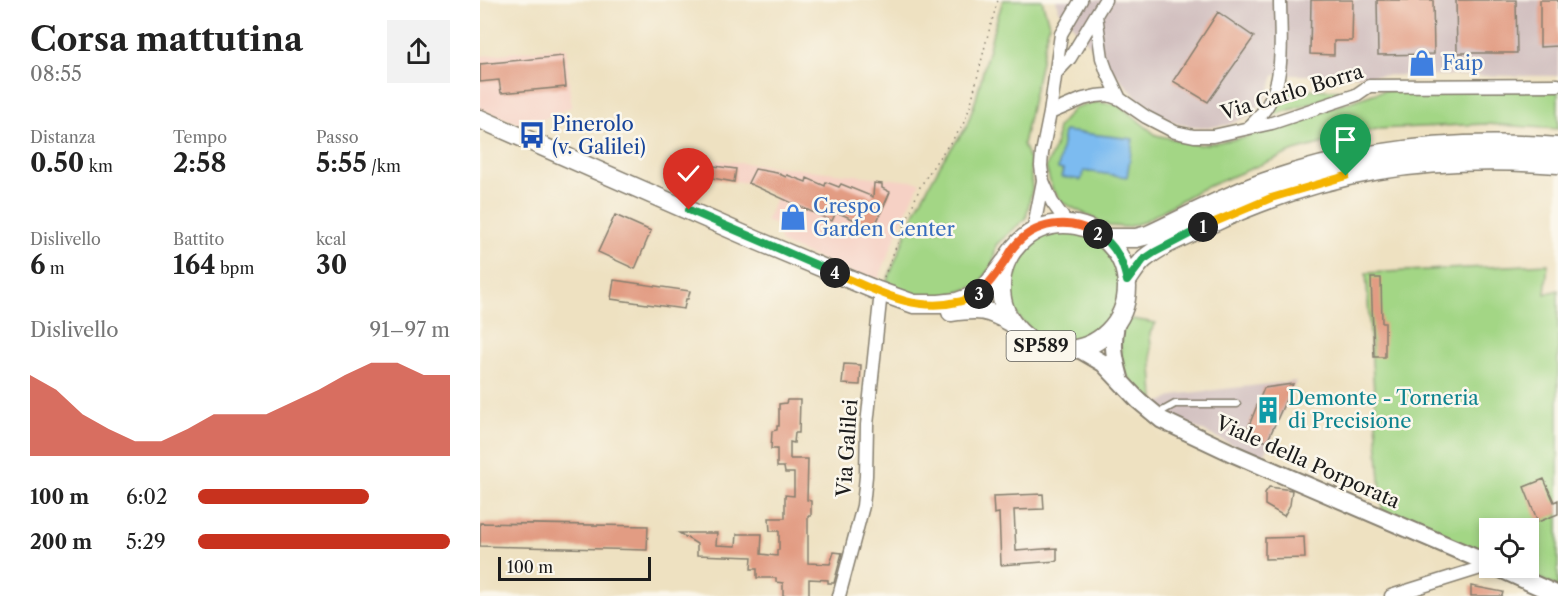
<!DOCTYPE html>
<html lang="it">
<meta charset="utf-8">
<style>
:root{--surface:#fff;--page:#f2f2f2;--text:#222;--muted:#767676;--accent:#c8321e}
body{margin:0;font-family:"Libre Caslon Text",serif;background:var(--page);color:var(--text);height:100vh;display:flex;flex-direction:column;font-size:22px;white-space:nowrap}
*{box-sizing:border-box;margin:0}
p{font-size:20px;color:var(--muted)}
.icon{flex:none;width:33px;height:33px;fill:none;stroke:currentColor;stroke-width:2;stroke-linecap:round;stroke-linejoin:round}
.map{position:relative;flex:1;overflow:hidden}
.side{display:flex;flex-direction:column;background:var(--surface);width:480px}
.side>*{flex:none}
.controls{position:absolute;left:999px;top:518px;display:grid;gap:12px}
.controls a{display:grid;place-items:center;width:60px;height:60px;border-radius:0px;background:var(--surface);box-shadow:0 3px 9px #0003;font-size:30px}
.scale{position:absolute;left:18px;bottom:15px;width:153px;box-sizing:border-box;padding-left:6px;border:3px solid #1c1c1c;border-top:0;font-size:16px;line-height:21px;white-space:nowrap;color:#1c1c1c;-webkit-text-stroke:4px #fbf7ec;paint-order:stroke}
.pin{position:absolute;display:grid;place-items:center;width:51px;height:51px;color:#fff;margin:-62px -26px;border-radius:50% 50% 50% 0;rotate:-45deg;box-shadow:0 0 6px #0007}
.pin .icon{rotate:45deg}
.km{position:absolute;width:30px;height:30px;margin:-15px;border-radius:50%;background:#222;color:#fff;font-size:16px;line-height:30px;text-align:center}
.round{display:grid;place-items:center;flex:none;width:63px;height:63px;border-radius:0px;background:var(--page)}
.headline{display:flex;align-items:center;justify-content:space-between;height:102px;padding:0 30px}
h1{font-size:33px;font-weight:700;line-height:45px}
.figures{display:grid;grid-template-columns:repeat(3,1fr);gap:9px;height:102px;padding:6px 30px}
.figures div{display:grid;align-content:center}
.figures b{font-size:26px;font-weight:700}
.figures small{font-size:16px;font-weight:400}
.figures p{font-size:16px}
.chart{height:168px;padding:12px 30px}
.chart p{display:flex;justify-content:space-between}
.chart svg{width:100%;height:108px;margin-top:6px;fill:var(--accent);opacity:.7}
ul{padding:0 30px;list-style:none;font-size:20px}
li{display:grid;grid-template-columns:96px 72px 1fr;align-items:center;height:45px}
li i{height:15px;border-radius:8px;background:var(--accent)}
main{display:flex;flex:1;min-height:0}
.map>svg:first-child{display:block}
</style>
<main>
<section class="side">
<div class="headline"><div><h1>Corsa mattutina</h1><p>08:55</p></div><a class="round"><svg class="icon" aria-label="share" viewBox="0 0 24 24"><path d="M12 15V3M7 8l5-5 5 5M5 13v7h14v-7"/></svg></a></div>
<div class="figures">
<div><p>Distanza</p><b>0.50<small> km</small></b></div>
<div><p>Tempo</p><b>2:58</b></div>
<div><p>Passo</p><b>5:55<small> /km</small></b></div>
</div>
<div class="figures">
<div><p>Dislivello</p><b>6<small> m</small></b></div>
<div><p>Battito</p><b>164<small> bpm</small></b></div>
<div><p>kcal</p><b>30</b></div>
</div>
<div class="chart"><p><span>Dislivello</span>91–97 m</p>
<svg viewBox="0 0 160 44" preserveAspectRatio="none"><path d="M0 44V11L10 17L20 27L30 33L40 38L50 38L60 33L70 27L80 27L90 27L100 22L110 17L120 11L130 6L140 6L150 11L160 11V44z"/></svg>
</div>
<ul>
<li><b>100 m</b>6:02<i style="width:68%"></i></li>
<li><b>200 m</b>5:29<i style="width:100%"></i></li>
</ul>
</section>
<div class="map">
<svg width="1078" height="596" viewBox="0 0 1078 596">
<rect width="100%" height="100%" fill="#fbf7ec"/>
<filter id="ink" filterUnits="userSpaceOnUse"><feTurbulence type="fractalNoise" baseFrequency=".0167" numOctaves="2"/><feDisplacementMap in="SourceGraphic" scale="12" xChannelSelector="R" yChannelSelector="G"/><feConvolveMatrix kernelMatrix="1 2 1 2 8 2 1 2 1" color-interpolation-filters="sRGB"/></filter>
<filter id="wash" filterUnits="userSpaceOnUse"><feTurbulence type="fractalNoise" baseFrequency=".008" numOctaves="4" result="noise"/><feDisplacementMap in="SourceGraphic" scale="24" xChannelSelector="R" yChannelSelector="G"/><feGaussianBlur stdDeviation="1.35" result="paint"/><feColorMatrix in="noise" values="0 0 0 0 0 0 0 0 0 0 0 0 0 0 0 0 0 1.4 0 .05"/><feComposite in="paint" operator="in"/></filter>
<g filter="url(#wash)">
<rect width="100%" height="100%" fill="#eee1c1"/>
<path fill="#f6d1c5" d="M86,47L91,107L47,127L0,109V56Z
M235,160L440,182L422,221L397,283L301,243L296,225L286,221L297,196L268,183L232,178Z"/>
<path fill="#d1bfbf" d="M576,0H1078V76L794,75L788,95L771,115L748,125L721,128L697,124L679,114L658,99L578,9Z
M816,381L783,459L714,427L674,405L699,394Z"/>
<path fill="#a3d685" stroke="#607950" stroke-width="1.5" d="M523,0H562L569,24L543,144L550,162L552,189L546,218L516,245L513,263L499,285L462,298H425L404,289L436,209L463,160L486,128L496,99L513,32Z
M802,89L864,90L833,103L790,116L788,111Z
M1078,89V129L1006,124L897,129L814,151L717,191L663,222L647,227L629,226L583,203L572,189L566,167L575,147L578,127L594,108L617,102L639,105L676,135L720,145L763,138L905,90Z
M529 286a55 55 0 1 1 110 0a55 55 0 1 1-110 0Z
M1068,264L1065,294L1078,290V587L1033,567H1048V528H1010L1009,557L902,510L886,273Z
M652,319L676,323L670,333L674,399L661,394L641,369L640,327Z"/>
<path fill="#7cbbf0" stroke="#4c6c86" stroke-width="1.5" d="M584,131L653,139L647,177L604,171L601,180L581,177L583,170L578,169Z"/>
<g id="blocks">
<path fill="#e29c83" d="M831,0H873L872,41H854V55L830,54Z
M897,0H953L954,54L898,55Z
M976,0H1036L1037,53H977Z
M1060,0H1078V46L1060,47Z
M738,12L774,37L728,102L693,81Z
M83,56L86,87L21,93L19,80L0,82V64Z
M234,166L256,169L254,182L232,178Z
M275,169L297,173L306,177L307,175L326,182L327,178L345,186L346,182L359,187L361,184L393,197L394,183L402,184V188L410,192L394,228L356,212L352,221L268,183Z
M135,215L171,231L155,269L118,252Z
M891,278H901L902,323H905V357H894Z
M134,280L210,291L208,299H206L204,309L131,299Z
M364,364L381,365L380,385L362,384Z
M813,384L787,442L766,433L784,388Z
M307,400H320L319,433H315L314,443L310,442V459H328L327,500L331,501V516H328V563L350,564L354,552L362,553L354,583H348V580L329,579V596H303V583L296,582V578H277V569H271L272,557L217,555V544L199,533H237L236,545L256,546L257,534H282L281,554L297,556V550H299V531H290L289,518H305V495L314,496V473H305L304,467H297V449H291L292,431L297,430V426H299V404L306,403Z
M1064,479L1074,502L1078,500V514L1058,522L1044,487Z
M789,487L812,490L810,505L804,516L785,505V493Z
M563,494L564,509L534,510L536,551L577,548V561L521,565L519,513L514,514L513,496Z
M0,523L168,526L167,550L0,546Z
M824,537L825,558L785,559V538Z
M991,586L1023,592L1022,596H991Z"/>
</g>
</g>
<g filter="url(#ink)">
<use href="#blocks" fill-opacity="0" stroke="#857e6e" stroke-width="1.5"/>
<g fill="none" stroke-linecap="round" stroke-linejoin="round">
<defs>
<path id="lane" d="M677,414L695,404H757"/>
<path id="street" d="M616,15L622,58L627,72L640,99
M575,74L590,58L625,0
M570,113L603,99L616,96L628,95L640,99L666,117L695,132L714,136H733L792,123L876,95L889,86L1078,85
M769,127C774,123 778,118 782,113C807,83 800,36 800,0
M563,181L572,202L587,223
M553,231L563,181L561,166L562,153L570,113L581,34L601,0
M359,596L383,506L386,476L387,425L400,301
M911,596L1010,565"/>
<path id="secondary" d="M636,324C632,346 634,356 640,378
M599,349L623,363L658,400L682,420L754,454L1010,564
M1016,567L1078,595"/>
<path id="primary" d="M0,119L278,241L398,291L434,304H459L477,302L499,294L508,285L525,262
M521 287a63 63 0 1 1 126 0a63 63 0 1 1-126 0Z
M625,238H656L668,235C707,217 745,196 785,182C881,149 977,139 1078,147
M647,281C652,274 657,265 664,259C682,244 707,235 728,225C844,170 950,154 1078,164
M471,312C500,308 507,309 532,323"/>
</defs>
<use href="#lane" stroke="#857e6e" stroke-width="9"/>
<use href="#street" stroke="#857e6e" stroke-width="15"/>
<use href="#secondary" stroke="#857e6e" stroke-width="20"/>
<use href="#primary" stroke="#857e6e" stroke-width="21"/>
<path stroke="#857e6e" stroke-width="1.5" stroke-dasharray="1.5 4.5" stroke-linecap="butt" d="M404,277L440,187L458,159L482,127L490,107L507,38L518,0"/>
<use href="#lane" stroke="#fff" stroke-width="6"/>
<use href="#street" stroke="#fff" stroke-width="12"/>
<use href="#secondary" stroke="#fff" stroke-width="16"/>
<use href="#primary" stroke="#fff" stroke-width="18"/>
</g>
</g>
<g fill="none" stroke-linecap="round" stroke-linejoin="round" filter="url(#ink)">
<defs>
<path id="split-1" d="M723,227L791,198L866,176"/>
<path id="split-2" d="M618,234C636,245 643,262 647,281L663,260L675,252L723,227"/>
<path id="split-3" d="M499,294C509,284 518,272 526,260C528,256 530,252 533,248C554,221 590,217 618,234"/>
<path id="split-4" d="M355,273C394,289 433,313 477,302C485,301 492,297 499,294"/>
<path id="split-5" d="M209,210L355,273"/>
</defs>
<use href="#split-1" stroke="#fff" stroke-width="12"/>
<use href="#split-2" stroke="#fff" stroke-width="12"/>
<use href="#split-3" stroke="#fff" stroke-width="12"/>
<use href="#split-4" stroke="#fff" stroke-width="12"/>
<use href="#split-5" stroke="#fff" stroke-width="12"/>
<use href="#split-1" stroke="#f5b400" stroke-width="8"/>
<use href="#split-2" stroke="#22a559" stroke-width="8"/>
<use href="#split-3" stroke="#f0652b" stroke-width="8"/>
<use href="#split-4" stroke="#f5b400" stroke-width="8"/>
<use href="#split-5" stroke="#22a559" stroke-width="8"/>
</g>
<defs>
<symbol id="shop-bare" viewBox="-9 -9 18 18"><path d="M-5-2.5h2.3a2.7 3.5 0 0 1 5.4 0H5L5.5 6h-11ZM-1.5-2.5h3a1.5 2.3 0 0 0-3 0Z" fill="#3f7fe0" stroke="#fbf7ec" stroke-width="2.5" paint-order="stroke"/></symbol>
<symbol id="bus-bare" viewBox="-9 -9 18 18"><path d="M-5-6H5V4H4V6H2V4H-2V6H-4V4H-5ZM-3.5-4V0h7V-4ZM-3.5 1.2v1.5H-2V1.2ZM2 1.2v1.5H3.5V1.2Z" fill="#1a4fb4" stroke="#fbf7ec" stroke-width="2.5" paint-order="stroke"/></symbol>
<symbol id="building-bare" viewBox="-9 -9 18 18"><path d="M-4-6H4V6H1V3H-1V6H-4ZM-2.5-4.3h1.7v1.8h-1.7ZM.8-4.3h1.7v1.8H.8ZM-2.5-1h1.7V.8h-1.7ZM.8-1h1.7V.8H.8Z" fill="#0f9aa8" stroke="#fbf7ec" stroke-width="2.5" paint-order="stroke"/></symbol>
</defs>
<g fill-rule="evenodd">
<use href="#shop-bare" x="923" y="44" width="38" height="38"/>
<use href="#bus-bare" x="33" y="116" width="38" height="38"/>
<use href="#shop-bare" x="294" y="198" width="38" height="38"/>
<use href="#building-bare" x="769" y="391" width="38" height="38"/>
</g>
<g text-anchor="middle" stroke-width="5" stroke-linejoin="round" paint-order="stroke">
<rect fill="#fbf7ec" stroke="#5f5e5a" stroke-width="1.5" x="526.5" y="331" width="69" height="30" rx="4.5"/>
<g font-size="18" font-weight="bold" fill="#1c1c1c">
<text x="561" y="352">SP589</text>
</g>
<g font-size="20" fill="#366cbe" stroke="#fbf7ec" text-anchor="start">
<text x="962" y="70">Faip</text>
<text x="333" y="213">Crespo<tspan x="333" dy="23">Garden Center</tspan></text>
</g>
<g font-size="20" fill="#1c1c1c" stroke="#fbf7ec">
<text transform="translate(812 92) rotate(-17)" y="7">Via Carlo Borra</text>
<text transform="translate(367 448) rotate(-86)" y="7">Via Galilei</text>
<text transform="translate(828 462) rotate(24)" y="7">Viale della Porporata</text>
</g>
<g font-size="20" fill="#164399" stroke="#fbf7ec" text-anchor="start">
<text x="72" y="131">Pinerolo<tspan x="72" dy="23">(v. Galilei)</tspan></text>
</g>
<g font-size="20" fill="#0d838f" stroke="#fbf7ec" text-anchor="start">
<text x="808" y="405">Demonte - Torneria<tspan x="808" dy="23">di Precisione</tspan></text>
</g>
</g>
</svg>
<div class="controls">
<a><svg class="icon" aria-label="locate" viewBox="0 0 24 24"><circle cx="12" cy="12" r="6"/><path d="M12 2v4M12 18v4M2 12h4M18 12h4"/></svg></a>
</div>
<div class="scale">100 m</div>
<div class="pin" style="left:866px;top:176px;background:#1e9e55"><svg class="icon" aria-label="arrive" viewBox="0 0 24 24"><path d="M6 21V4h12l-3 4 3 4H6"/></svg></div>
<div class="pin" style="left:209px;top:210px;background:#d93025"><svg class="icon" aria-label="check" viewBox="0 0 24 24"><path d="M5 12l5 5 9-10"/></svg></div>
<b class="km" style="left:723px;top:227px">1</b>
<b class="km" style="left:618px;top:234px">2</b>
<b class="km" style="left:499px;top:294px">3</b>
<b class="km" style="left:355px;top:273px">4</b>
</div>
</main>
